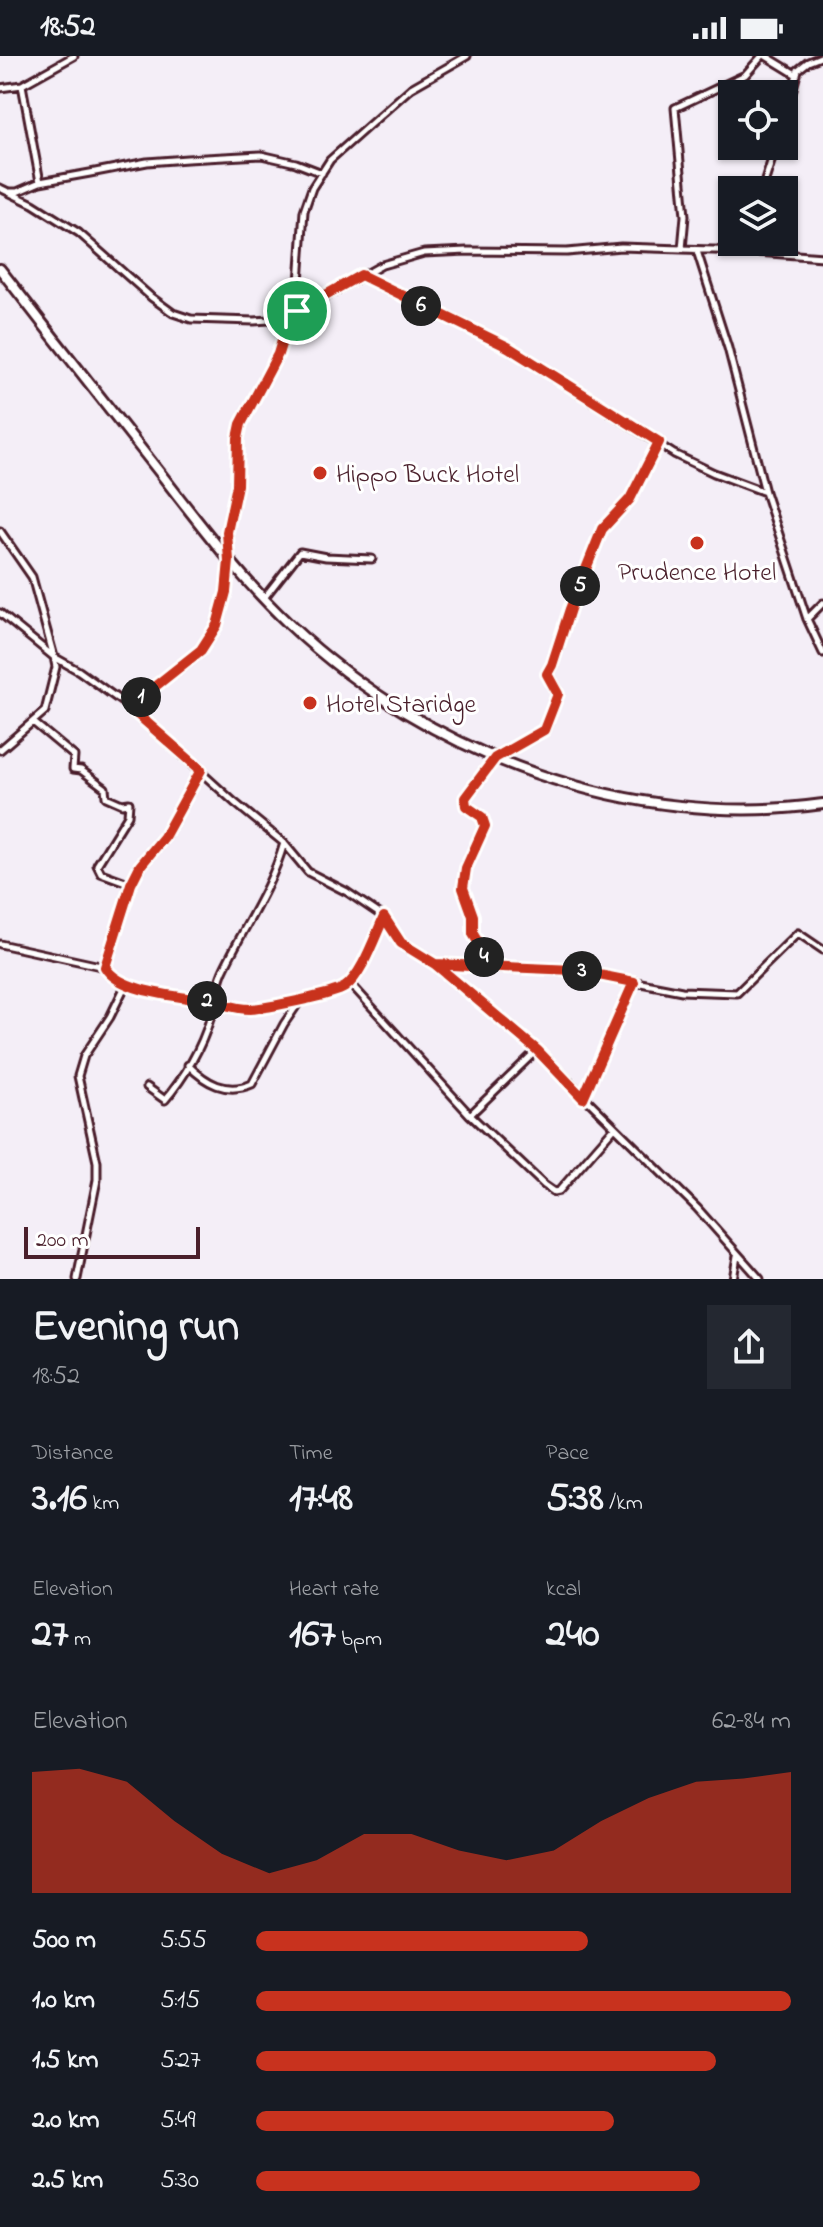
<!DOCTYPE html>
<meta charset="utf-8">
<style>
:root{--surface:#171b24;--page:#242831;--text:#f1f3f6;--muted:#9ea1a6;--accent:#c8321e}
body{margin:0;font-family:"Indie Flower",sans-serif;background:var(--page);color:var(--text);height:100vh;display:flex;flex-direction:column;font-size:30px;white-space:nowrap}
*{box-sizing:border-box;margin:0}
p{font-size:26px;color:var(--muted)}
.icon{flex:none;width:44px;height:44px;fill:none;stroke:currentColor;stroke-width:2;stroke-linecap:round;stroke-linejoin:round}
.map{position:relative;height:1223px;overflow:hidden}
.details{display:flex;flex-direction:column;background:var(--surface);flex:1}
.details>*{flex:none}
.fabs{position:absolute;left:718px;top:24px;display:grid;gap:16px}
.fabs a{display:grid;place-items:center;width:80px;height:80px;border-radius:0px;background:var(--surface);box-shadow:0 2px 6px #0004;font-size:40px}
.scale{position:absolute;left:24px;bottom:20px;width:176px;box-sizing:border-box;padding-left:8px;border:4px solid #4a1f2b;border-top:0;font-size:22px;line-height:28px;white-space:nowrap;color:#4a1f2b;-webkit-text-stroke:6px #fff;paint-order:stroke}
.pin{position:absolute;display:grid;place-items:center;width:68px;height:68px;color:#fff;margin:-34px;border:4px solid #fff;border-radius:50%;box-shadow:0 2px 8px #0007}
.km{position:absolute;width:40px;height:40px;margin:-20px;border-radius:50%;background:#222;color:#fff;font-size:22px;line-height:40px;text-align:center}
.round{display:grid;place-items:center;flex:none;width:84px;height:84px;border-radius:0px;background:var(--page)}
.head{display:flex;align-items:center;justify-content:space-between;height:136px;padding:0 32px}
h1{font-size:44px;font-weight:700;line-height:60px}
.figures{display:grid;grid-template-columns:repeat(3,1fr);gap:12px;height:136px;padding:8px 32px}
.figures div{display:grid;align-content:center}
.figures b{font-size:40px;font-weight:700}
.figures small{font-size:22px;font-weight:400}
.figures p{font-size:22px}
.chart{height:224px;padding:16px 32px}
.chart p{display:flex;justify-content:space-between}
.chart svg{width:100%;height:144px;margin-top:8px;fill:var(--accent);opacity:.7}
ul{padding:0 32px;list-style:none;font-size:26px}
li{display:grid;grid-template-columns:128px 96px 1fr;align-items:center;height:60px}
li i{height:20px;border-radius:10px;background:var(--accent)}
.status{display:flex;justify-content:space-between;align-items:center;height:56px;padding:0 40px;background:var(--surface);direction:ltr}
.status svg{height:22px;fill:currentColor}
.map>svg:first-child{display:block}
</style>
<div class="status"><b>18:52</b><svg viewBox="0 0 49 12"><path d="M0 12V9h3v3zM5 12V6h3v6zM10 12V3h3v9zM15 12V0h3v12zM26 1h20v11H26zM47 4h2v5h-2z"/></svg></div>
<div class="map">
<svg width="823" height="1223" viewBox="0 0 823 1223">
<rect width="100%" height="100%" fill="#f4eef7"/>
<filter id="ink" filterUnits="userSpaceOnUse"><feTurbulence type="fractalNoise" baseFrequency=".0125" numOctaves="2"/><feDisplacementMap in="SourceGraphic" scale="16" xChannelSelector="R" yChannelSelector="G"/><feConvolveMatrix kernelMatrix="1 2 1 2 8 2 1 2 1" color-interpolation-filters="sRGB"/></filter>
<g filter="url(#ink)">
<g fill="none" stroke-linecap="round" stroke-linejoin="round">
<defs>
<path id="minor" d="M766,0L797,19
M22,29L40,126
M0,32L22,29L74,0
M784,66L798,14L808,6L823,0
M0,132L33,148L79,177L151,241L173,257L191,263L254,265L285,263L382,209L424,197L467,195L567,196L621,191L743,195L823,201
M762,134L776,90
M10,136H17L40,126L90,117L147,106L187,103L261,99L296,107L322,117
M682,193L685,160L675,52L745,19L762,0
M697,195L728,292L765,436L807,563L823,597
M743,195L746,186
M362,219L508,291L674,398L714,417L765,436
M297,255L304,155L312,132L330,104L411,32L467,0
M0,475L32,521L54,601L79,615L129,651L234,746L284,787L308,816L347,836L384,861L401,887L435,908L537,994L697,1152L760,1223
M264,542L300,496L326,501L372,503
M0,557L54,601L56,611L45,655L0,694
M807,563L823,547
M129,651L201,594L217,569L226,536L229,505L227,476L237,429L238,382L241,368L278,298L286,272L285,263
M33,666L74,700L73,713L81,714L105,732L106,741L122,748L129,747L128,759L97,809L101,817L131,828
M201,714L164,781L140,810L131,828L105,911C120,937 180,940 207,945C220,947 236,953 249,953C265,953 333,939 345,931C362,920 375,881 383,862
M0,888L105,911
M435,908L486,911L481,891L473,878V860L463,832L466,812L485,770L482,761L466,750L465,742L495,702L544,674L558,638L547,618L552,609L570,553L602,473L630,443L659,386
M486,911L574,914L682,935L737,937L798,877L823,894
M350,927L470,1059L544,1129L554,1136L559,1135L614,1072
M188,1009C206,1027 226,1039 252,1028L284,968L301,943
M147,1031L165,1044C184,1022 202,991 210,963C215,947 216,931 223,915C243,872 271,833 284,787
M583,1042L634,926
M470,1059L537,994
M77,1223L97,1124V1106L78,1020L84,1000L110,961L126,928
M733,1223L737,1200"/>
<path id="trunk" d="M0,213C52,280 104,346 157,413C199,467 240,522 290,569C429,700 631,775 823,748"/>
</defs>
<use href="#minor" stroke="#4a1f2b" stroke-width="11"/>
<use href="#trunk" stroke="#4a1f2b" stroke-width="14"/>
<use href="#minor" stroke="#fff" stroke-width="5"/>
<use href="#trunk" stroke="#fff" stroke-width="8"/>
</g>
</g>
<g fill="none" stroke-linecap="round" stroke-linejoin="round" filter="url(#ink)">
<defs>
<path id="route" d="M297,255L285,263L286,272L278,298L241,368L238,382L237,429L227,476L229,505L226,536L217,569L201,594L129,651L201,714L164,781L140,810L131,828L105,911C120,937 180,940 207,945C221,947 236,953 250,953C266,952 333,939 345,931C362,919 375,880 384,861L401,887L435,908L574,914L634,926L583,1042L537,994L435,908L486,911L481,891L473,878V860L463,832L466,812L485,770L482,761L466,750L465,742L495,702L544,674L558,638L547,618L552,609L570,553L602,473L630,443L659,386L508,291L361,219L297,255"/>
</defs>
<use href="#route" stroke="#fff" stroke-width="16"/>
<use href="#route" stroke="#c8321e" stroke-width="10"/>
</g>
<g fill="#c8321e" stroke="#fff" stroke-width="3">
<circle cx="320" cy="417" r="8"/>
<circle cx="697" cy="487" r="8"/>
<circle cx="310" cy="647" r="8"/>
</g>
<g text-anchor="middle" stroke-width="6" stroke-linejoin="round" paint-order="stroke">
<g font-size="26" fill="#4a1f2b" stroke="#fff" text-anchor="start">
<text x="336" y="426">Hippo Buck Hotel</text>
<text x="697" y="524" text-anchor="middle">Prudence Hotel</text>
<text x="326" y="656">Hotel Staridge</text>
</g>
</g>
</svg>
<div class="fabs">
<a><svg class="icon" aria-label="locate" viewBox="0 0 24 24"><circle cx="12" cy="12" r="6"/><path d="M12 2v4M12 18v4M2 12h4M18 12h4"/></svg></a>
<a><svg class="icon" aria-label="layers" viewBox="0 0 24 24"><path d="M12 4l9 5-9 5-9-5zM3 14l9 5 9-5"/></svg></a>
</div>
<div class="scale">200 m</div>
<div class="pin" style="left:297px;top:255px;background:#1e9e55"><svg class="icon" aria-label="arrive" viewBox="0 0 24 24"><path d="M6 21V4h12l-3 4 3 4H6"/></svg></div>
<b class="km" style="left:141px;top:641px">1</b>
<b class="km" style="left:207px;top:945px">2</b>
<b class="km" style="left:582px;top:915px">3</b>
<b class="km" style="left:484px;top:901px">4</b>
<b class="km" style="left:580px;top:530px">5</b>
<b class="km" style="left:421px;top:250px">6</b>
</div>
<section class="details">
<div class="head"><div><h1>Evening run</h1><p>18:52</p></div><a class="round"><svg class="icon" aria-label="share" viewBox="0 0 24 24"><path d="M12 15V3M7 8l5-5 5 5M5 13v7h14v-7"/></svg></a></div>
<div class="figures">
<div><p>Distance</p><b>3.16<small> km</small></b></div>
<div><p>Time</p><b>17:48</b></div>
<div><p>Pace</p><b>5:38<small> /km</small></b></div>
</div>
<div class="figures">
<div><p>Elevation</p><b>27<small> m</small></b></div>
<div><p>Heart rate</p><b>167<small> bpm</small></b></div>
<div><p>kcal</p><b>240</b></div>
</div>
<div class="chart"><p><span>Elevation</span>62–84 m</p>
<svg viewBox="0 0 160 44" preserveAspectRatio="none"><path d="M0 44V7L10 6L20 10L30 22L40 32L50 38L60 34L70 26L80 26L90 31L100 34L110 31L120 22L130 15L140 10L150 9L160 7V44z"/></svg>
</div>
<ul>
<li><b>500 m</b>5:55<i style="width:62%"></i></li>
<li><b>1.0 km</b>5:15<i style="width:100%"></i></li>
<li><b>1.5 km</b>5:27<i style="width:86%"></i></li>
<li><b>2.0 km</b>5:49<i style="width:67%"></i></li>
<li><b>2.5 km</b>5:30<i style="width:83%"></i></li>
</ul>
</section>
